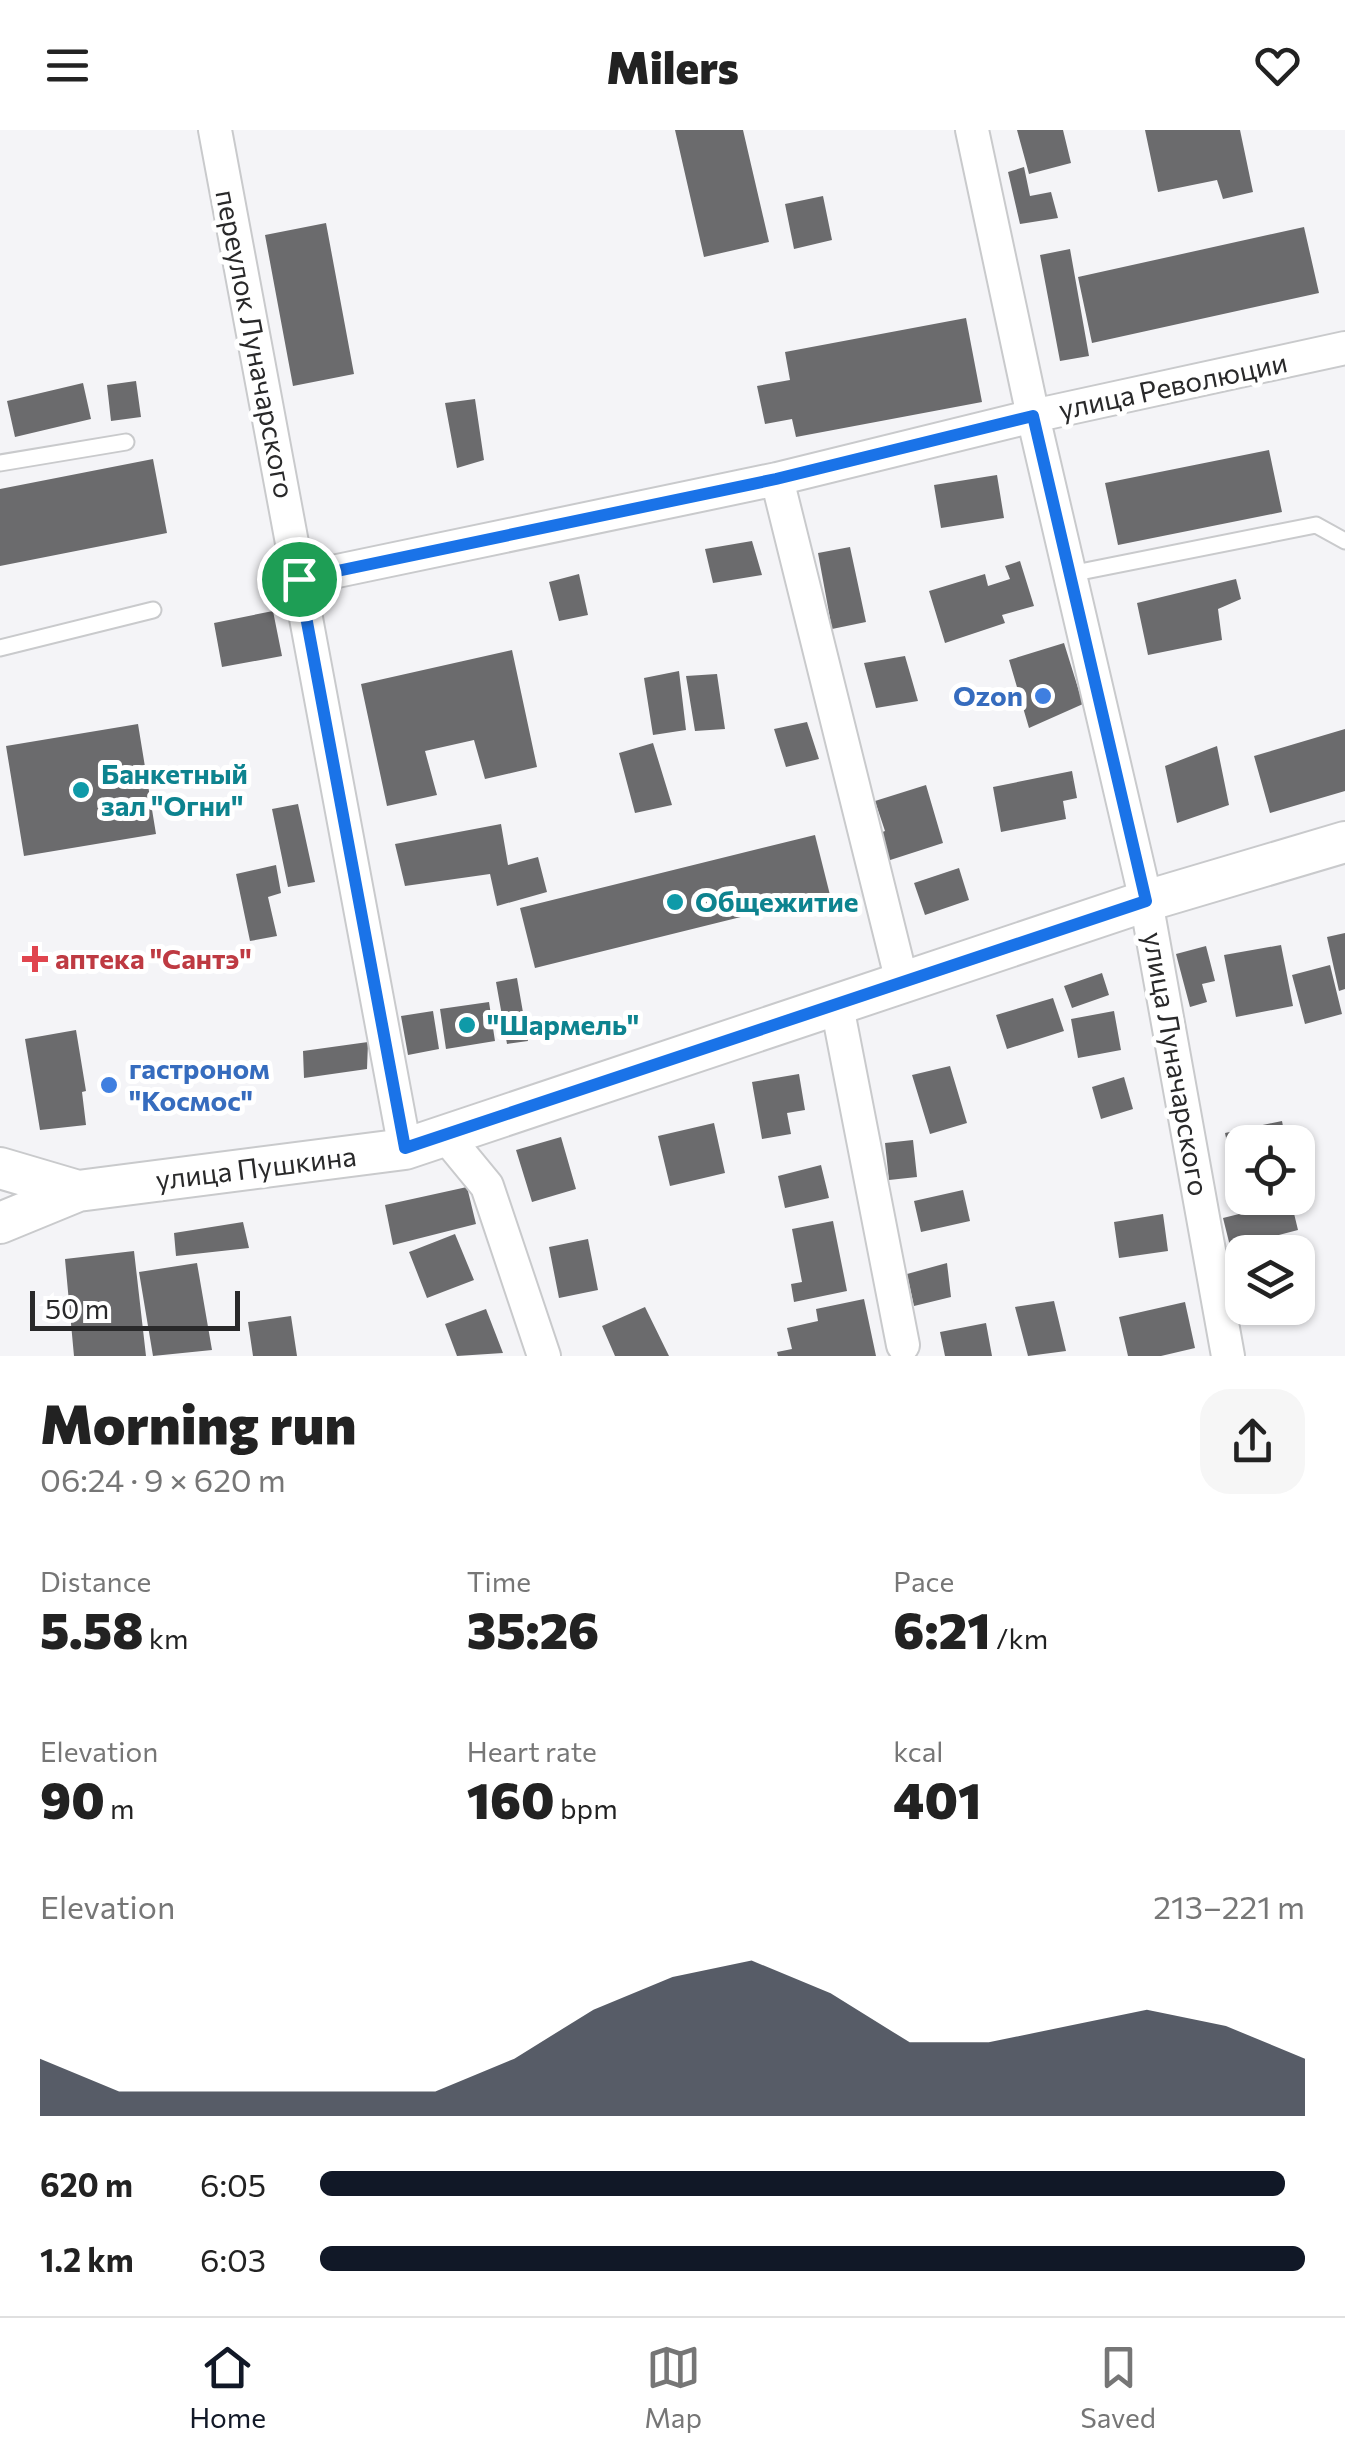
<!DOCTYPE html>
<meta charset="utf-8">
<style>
:root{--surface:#fff;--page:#f6f6f6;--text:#222;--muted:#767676;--line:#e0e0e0;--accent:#111827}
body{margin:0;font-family:Commissioner,sans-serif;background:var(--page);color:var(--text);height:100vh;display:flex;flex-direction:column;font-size:38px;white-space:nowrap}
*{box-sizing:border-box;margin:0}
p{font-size:32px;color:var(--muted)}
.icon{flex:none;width:55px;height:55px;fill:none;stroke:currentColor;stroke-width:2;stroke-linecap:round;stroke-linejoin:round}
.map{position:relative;height:1226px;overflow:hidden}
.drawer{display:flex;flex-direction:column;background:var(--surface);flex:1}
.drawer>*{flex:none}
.fabs{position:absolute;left:1225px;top:995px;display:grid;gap:20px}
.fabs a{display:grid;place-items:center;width:90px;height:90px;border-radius:20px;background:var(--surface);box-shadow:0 2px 8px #0004;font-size:50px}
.scale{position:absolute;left:30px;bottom:25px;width:210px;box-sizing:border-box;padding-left:10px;border:5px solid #29292a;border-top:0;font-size:28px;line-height:35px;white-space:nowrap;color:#29292a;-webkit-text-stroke:8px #fff;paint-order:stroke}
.pin{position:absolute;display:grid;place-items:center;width:85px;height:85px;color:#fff;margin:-42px;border:5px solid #fff;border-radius:50%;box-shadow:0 2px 10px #0007}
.round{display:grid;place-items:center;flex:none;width:105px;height:105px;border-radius:30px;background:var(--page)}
.headline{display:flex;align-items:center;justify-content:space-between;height:170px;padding:0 40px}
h1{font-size:55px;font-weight:800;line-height:75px}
.metrics{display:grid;grid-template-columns:repeat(3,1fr);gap:15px;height:170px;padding:10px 40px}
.metrics div{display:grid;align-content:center}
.metrics b{font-size:50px;font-weight:800}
.metrics small{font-size:28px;font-weight:400}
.metrics p{font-size:28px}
.chart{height:280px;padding:20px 40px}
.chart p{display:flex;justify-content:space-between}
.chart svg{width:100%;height:180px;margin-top:10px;fill:var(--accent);opacity:.7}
ul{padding:0 40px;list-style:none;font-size:32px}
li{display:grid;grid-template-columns:160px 120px 1fr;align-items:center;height:75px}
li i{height:25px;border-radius:12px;background:var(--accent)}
header{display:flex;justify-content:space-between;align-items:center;height:130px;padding:0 40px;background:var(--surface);font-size:45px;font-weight:800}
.tab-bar{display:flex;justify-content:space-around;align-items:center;height:140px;border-top:2px solid var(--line);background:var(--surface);font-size:28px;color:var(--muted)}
.tab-bar a{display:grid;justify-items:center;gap:5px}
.tab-bar .on{color:var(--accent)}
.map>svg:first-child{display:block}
</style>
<header><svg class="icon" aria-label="menu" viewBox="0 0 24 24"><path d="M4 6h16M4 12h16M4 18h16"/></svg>Milers<svg class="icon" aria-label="heart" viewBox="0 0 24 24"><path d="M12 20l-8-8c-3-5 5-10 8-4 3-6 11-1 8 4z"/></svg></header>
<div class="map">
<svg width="1345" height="1226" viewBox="0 0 1345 1226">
<rect width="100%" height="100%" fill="#f4f4f7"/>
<path fill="#6b6b6d" d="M675,0H743L769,112L704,127Z
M1017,0H1063L1071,33L1029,44Z
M1145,0H1240L1253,62L1223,69L1217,50L1158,62Z
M1024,37L1030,66L1051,62L1058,88L1020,94L1008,42Z
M823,66L832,110L794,119L785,74Z
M326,93L354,244L293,256L265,105Z
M1304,97L1319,163L1092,213L1078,147Z
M1070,119L1089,226L1060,231L1040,125Z
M966,188L982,272L796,307L792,289L765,294L757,256L790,250L785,222Z
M136,251L141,287L111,291L107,255Z
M83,253L91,289L15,307L7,271Z
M475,269L484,330L457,338L445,273Z
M1269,320L1282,382L1118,415L1105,353Z
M153,329L167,403L0,436V359Z
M997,345L1004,388L941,398L934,355Z
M752,411L762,445L713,453L705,419Z
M850,417L866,492L832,499L818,423Z
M1020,431L1034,476L1002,485L1005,493L945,513L929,461L985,444L988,456L1010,449L1005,436Z
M579,444L588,485L559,491L549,452Z
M1236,449L1241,469L1218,479L1222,510L1148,525L1137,473Z
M273,481L282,526L222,537L214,493Z
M1064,513L1083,574L1029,598L1009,530Z
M512,520L537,637L485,649L474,610L425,621L437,665L387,676L361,554Z
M905,526L918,571L876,578L864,533Z
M679,541L686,600L653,605L644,548Z
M717,544L725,599L695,601L686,546Z
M807,592L819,629L786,637L774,599Z
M138,594L156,704L24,726L6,616Z
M1345,599V661L1270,683L1254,626Z
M653,613L672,675L635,683L619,623Z
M1217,616L1229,675L1177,693L1165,636Z
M1072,641L1077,668L1063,671L1066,689L1001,702L993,657Z
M926,655L943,713L884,732L875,705L885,701L875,671Z
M298,674L315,752L288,757L272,679Z
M501,694L508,735L538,727L547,762L497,776L490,744L405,756L395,714Z
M815,705L830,765L535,838L520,778Z
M276,735L281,763L268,767L277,806L250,811L236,744Z
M959,738L969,770L925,785L914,753Z
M1345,803V859L1339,861L1327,807Z
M1281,815L1293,876L1236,887L1224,825Z
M1206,816L1215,851L1202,854L1207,872L1190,877L1176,824Z
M1330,835L1342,884L1305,894L1292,845Z
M1102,843L1109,865L1072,878L1064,856Z
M517,848L528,911L507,914L496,852Z
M1053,868L1064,901L1007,919L996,885Z
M489,872L495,911L446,919L440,879Z
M433,881L439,919L408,925L401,886Z
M1114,881L1121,920L1078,928L1071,889Z
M76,900L86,961L82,962L86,995L40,1000L25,909Z
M368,912L367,939L304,948L303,921Z
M950,936L967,993L930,1004L912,945Z
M799,944L805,980L787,983L791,1004L762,1009L752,952Z
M1124,947L1133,979L1101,989L1092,957Z
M1282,991L1286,1012H1242V1040L1233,1041L1225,1003Z
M714,993L725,1043L670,1056L658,1006Z
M561,1007L576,1059L532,1072L516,1020Z
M913,1010L917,1047L889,1050L885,1013Z
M821,1035L829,1068L785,1078L778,1046Z
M467,1057L476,1094L393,1115L385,1075Z
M963,1060L970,1091L921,1102L914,1071Z
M1291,1071L1298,1100L1275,1106L1278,1122H1242V1139L1236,1140L1223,1088Z
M1163,1084L1168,1121L1119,1128L1114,1092Z
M833,1091L847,1161L794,1172L791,1154L802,1152L792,1099Z
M243,1092L249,1118L176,1126L174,1103Z
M455,1104L474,1150L427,1168L409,1122Z
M588,1109L598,1160L559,1168L549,1117Z
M134,1121L146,1226H74L65,1129Z
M197,1133L212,1220L153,1226L139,1142Z
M947,1133L951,1167L914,1176L907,1144Z
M864,1169L876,1226H778L777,1222L792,1219L787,1198L818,1191L816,1179Z
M1054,1171L1066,1221L1028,1226L1015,1177Z
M1185,1172L1195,1218L1161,1226H1128L1119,1187Z
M645,1177L669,1226H615L602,1196Z
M486,1179L503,1223L457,1226L445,1194Z
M291,1186L297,1226H253L248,1192Z
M986,1193L992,1226H945L940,1202Z"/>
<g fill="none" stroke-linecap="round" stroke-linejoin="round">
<defs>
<path id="service" d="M0,333L126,312
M1070,444L1316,395L1345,411
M0,518L153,480"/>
<path id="minor" d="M215,0L405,1019
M972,0L1033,286L1146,771L1228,1226
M777,349L903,856
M299,449L777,349L1033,286L1345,218
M837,876L903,1215
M445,1005L487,1056L544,1226"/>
<path id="tertiary" d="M0,1038L78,1061
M0,1093L78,1061L405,1019L1146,771L1345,712"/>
</defs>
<use href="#service" stroke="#c9cacc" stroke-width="19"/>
<use href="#minor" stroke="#c9cacc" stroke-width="36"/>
<use href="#tertiary" stroke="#c9cacc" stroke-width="44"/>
<use href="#service" stroke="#fff" stroke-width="15"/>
<use href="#minor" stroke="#fff" stroke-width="32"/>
<use href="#tertiary" stroke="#fff" stroke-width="40"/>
</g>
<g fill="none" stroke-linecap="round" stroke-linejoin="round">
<defs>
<path id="route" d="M1033,286L1146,771L405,1018L299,449L776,349Z"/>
</defs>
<use href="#route" stroke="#fff" stroke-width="20"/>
<use href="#route" stroke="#1a73e8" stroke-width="12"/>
</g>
<g fill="#3f7fe0" stroke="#fff" stroke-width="4">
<circle cx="1043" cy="566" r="10"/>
<circle cx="109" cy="955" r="10"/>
</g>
<g fill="#0f9aa8" stroke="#fff" stroke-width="4">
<circle cx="81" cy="660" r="10"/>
<circle cx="675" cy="772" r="10"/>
<circle cx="467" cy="895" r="10"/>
</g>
<path fill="#e0444e" stroke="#fff" stroke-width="4" d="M30 814h10v10h10v10h-10v10h-10v-10h-10v-10h10z"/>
<g text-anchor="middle" stroke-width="10" stroke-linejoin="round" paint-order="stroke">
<g font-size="28" fill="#29292a" stroke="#fff">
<text transform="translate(255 214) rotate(79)" y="10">переулок Луначарского</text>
<text transform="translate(1173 256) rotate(-12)" y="10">улица Революции</text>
<text transform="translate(1176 934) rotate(80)" y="10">улица Луначарского</text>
<text transform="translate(256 1038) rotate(-7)" y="10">улица Пушкина</text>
</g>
<g font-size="28" font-weight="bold" fill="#366cbe" stroke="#fff" text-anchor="end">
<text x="1023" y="576">Ozon</text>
<text x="129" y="949" text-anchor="start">гастроном<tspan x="129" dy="32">"Космос"</tspan></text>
</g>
<g font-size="28" font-weight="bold" fill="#0d838f" stroke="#fff" text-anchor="start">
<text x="101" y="654">Банкетный<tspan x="101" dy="32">зал "Огни"</tspan></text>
<text x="695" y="782">Общежитие</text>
<text x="487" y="905">"Шармель"</text>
</g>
<g font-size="28" font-weight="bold" fill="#be3a42" stroke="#fff" text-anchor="start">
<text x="55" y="839">аптека "Сантэ"</text>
</g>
</g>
</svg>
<div class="fabs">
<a><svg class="icon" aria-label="locate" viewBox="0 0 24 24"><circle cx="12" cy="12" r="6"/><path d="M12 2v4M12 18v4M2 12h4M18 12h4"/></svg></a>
<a><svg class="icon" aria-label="layers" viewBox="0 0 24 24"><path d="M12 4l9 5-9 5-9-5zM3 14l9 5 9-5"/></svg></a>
</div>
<div class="scale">50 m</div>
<div class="pin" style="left:299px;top:449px;background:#1e9e55"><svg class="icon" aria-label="arrive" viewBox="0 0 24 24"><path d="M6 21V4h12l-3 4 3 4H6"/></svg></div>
</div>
<section class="drawer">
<div class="headline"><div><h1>Morning run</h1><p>06:24 · 9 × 620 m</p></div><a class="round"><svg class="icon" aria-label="share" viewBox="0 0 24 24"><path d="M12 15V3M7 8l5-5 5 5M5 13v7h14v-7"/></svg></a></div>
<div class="metrics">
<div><p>Distance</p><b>5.58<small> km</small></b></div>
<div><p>Time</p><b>35:26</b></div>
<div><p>Pace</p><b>6:21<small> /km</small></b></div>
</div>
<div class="metrics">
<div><p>Elevation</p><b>90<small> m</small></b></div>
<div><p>Heart rate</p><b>160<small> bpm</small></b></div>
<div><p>kcal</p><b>401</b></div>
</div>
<div class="chart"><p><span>Elevation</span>213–221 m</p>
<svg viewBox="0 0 160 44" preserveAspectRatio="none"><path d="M0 44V30L10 38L20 38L30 38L40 38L50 38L60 30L70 18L80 10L90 6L100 14L110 26L120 26L130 22L140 18L150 22L160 30V44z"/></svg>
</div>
<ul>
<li><b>620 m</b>6:05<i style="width:98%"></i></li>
<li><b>1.2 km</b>6:03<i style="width:100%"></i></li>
</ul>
</section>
<nav class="tab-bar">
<a class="on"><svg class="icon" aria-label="home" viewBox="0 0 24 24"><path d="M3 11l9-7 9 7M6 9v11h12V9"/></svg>Home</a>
<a><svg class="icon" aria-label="map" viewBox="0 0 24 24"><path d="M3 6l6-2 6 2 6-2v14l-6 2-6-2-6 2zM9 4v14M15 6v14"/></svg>Map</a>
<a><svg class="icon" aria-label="saved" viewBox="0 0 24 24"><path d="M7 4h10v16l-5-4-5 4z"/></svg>Saved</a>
</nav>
